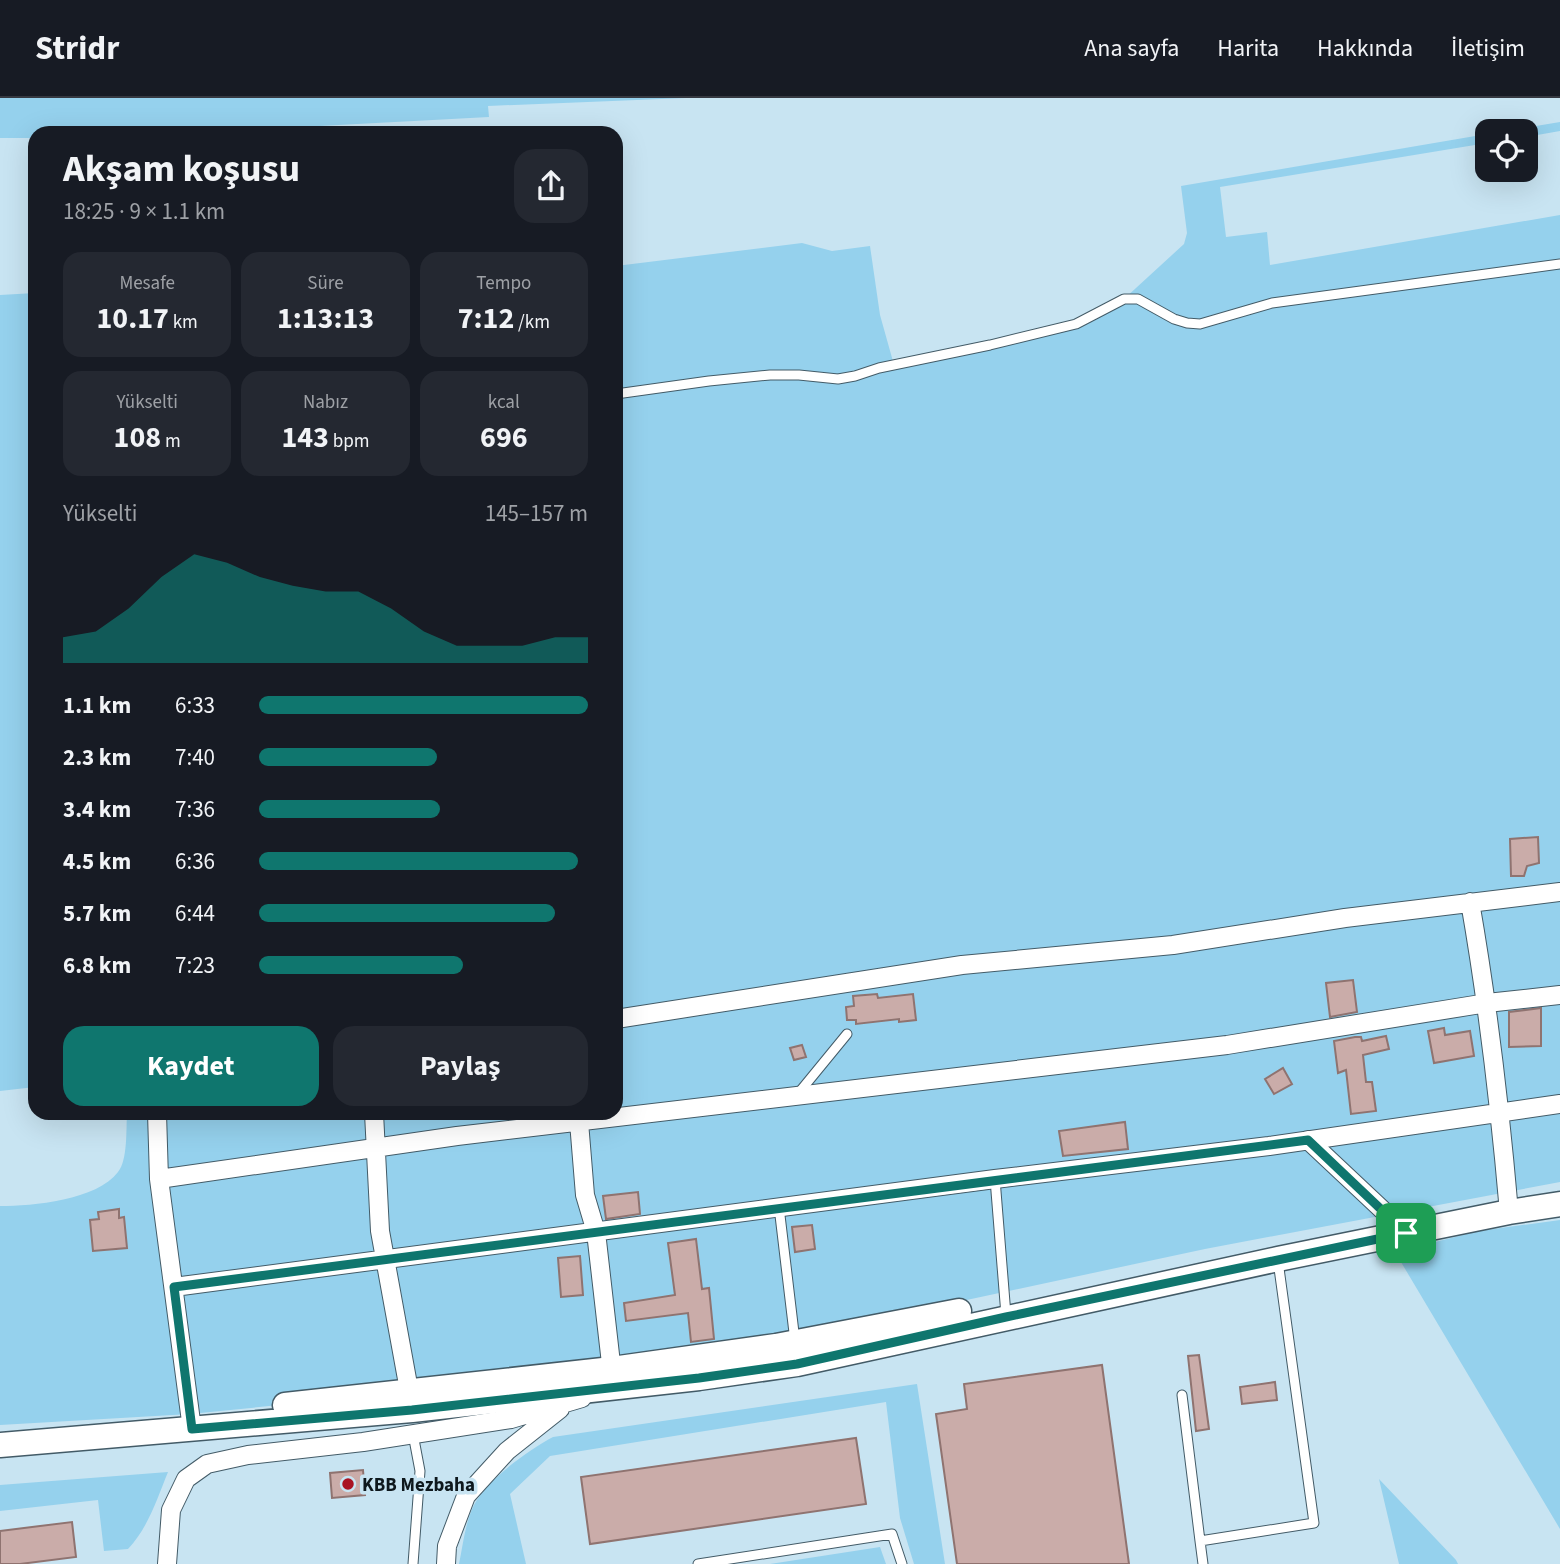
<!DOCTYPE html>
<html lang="tr">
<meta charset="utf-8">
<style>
:root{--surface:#171b24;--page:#242831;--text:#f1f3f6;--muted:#9ea1a6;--line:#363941;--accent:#0f766e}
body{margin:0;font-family:"Source Sans 3",sans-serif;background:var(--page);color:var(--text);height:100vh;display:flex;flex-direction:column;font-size:26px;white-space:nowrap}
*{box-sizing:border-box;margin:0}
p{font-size:23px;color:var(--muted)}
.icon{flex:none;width:38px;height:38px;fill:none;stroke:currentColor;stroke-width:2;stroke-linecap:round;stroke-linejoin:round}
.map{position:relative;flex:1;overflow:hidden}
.sheet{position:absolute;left:28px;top:28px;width:595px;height:994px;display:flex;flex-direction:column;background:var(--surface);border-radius:21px;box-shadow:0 7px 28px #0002}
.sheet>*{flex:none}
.fabs{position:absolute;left:1475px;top:21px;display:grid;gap:14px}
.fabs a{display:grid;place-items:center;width:63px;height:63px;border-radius:14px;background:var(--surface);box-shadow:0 7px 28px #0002;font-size:35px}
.pin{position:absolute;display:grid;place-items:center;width:60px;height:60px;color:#fff;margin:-30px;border-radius:14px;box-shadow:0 4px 10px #0006}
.round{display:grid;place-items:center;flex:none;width:74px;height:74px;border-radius:21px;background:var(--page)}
.head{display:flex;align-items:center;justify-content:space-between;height:119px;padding:0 35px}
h1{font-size:38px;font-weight:700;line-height:52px}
.stats{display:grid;grid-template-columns:repeat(3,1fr);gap:10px;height:119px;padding:7px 35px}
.stats div{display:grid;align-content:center;border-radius:18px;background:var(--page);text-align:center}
.stats b{font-size:30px;font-weight:700}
.stats small{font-size:19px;font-weight:400}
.stats p{font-size:19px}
.chart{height:196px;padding:14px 35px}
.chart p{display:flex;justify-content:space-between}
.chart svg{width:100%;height:126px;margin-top:7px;fill:var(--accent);opacity:.7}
.cta{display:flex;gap:14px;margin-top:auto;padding:14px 35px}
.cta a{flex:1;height:80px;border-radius:21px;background:var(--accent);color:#fff;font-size:28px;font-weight:700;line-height:80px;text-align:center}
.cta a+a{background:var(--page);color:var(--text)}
ul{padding:0 35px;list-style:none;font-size:23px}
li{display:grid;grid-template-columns:112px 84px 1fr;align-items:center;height:52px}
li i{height:18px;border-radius:9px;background:var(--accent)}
header{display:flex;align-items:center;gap:42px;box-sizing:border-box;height:98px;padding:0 35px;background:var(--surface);border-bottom:2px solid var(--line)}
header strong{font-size:33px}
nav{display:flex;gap:38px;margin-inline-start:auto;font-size:24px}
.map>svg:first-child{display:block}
</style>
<header>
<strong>Stridr</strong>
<nav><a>Ana sayfa</a><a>Harita</a><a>Hakkında</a><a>İletişim</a></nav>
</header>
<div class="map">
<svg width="1560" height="1466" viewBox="0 0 1560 1466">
<rect width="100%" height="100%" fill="#c8e4f2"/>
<path fill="#95d1ed" d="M0,0H686L488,8L489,19L187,35H35V40H0Z
M1560,24V33L1526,39V33H1505Z
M1487,36V45L1220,89L1226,139L1267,134L1270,167L1560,117V1084L1205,1151L873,1222L410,1294L190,1316L0,1327V1108C33,1108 97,1102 118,1074C128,1062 126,1030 127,1015H616V168L802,145L832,153L870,148L880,217L894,267L1076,226L1124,201L1184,146L1187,135L1181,88Z
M35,195V989L0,993V197Z
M1560,1122V1431L1395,1154L1479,1133Z
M917,1286L945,1466H914L900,1420L886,1304L550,1358L510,1396L526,1466H459C463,1447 465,1425 474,1407C488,1381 527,1353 553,1339Z
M168,1374C157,1401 148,1430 128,1451L104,1453L98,1402L0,1413V1387Z
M1379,1381L1456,1462L1458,1466H1399Z
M880,1449L886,1466H770Z"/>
<path fill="#caaca9" stroke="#8f7370" stroke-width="2" d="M1538,739L1539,765L1527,768L1524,778H1511L1510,741Z
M1353,882L1357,914L1330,919L1326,885Z
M877,896L878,900L913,896L916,922L899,924V921L856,926V922H847L846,909L854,908L853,898Z
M1541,910V948L1509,949V914Z
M1444,930L1445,937L1470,933L1474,958L1434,965L1428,933Z
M1386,938L1389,951L1363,957L1366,984H1372L1376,1013L1351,1016L1346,972L1338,975L1334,943L1355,939H1361L1362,943Z
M802,947L806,959L794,962L790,950Z
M1283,970L1292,986L1274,996L1265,981Z
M1125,1024L1128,1051L1063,1058L1059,1033Z
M638,1094L640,1116L606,1121L603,1098Z
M119,1111V1120L124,1119L127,1150L93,1153L90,1122L99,1121L98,1114Z
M812,1127L815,1151L795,1154L792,1129Z
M696,1141L702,1191L709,1190L714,1241L691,1244L688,1215L626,1223L624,1205L675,1197L668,1145Z
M580,1158L583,1197L561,1199L558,1160Z
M1199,1257L1209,1331L1196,1333L1188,1258Z
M1102,1267L1129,1466H957L936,1316L967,1311L964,1286Z
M1275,1284L1277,1302L1242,1306L1240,1289Z
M856,1340L866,1406L590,1446L581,1379Z
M363,1372L365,1397L332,1400L330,1375Z
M72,1424L76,1459L20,1466H0V1433Z"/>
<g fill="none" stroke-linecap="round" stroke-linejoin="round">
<defs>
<path id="service" d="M616,296L709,283L770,277H799L838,281L855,278L879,270L990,247L1076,226L1124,201H1138L1174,221L1187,225L1200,226L1272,205L1560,166
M797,997L847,936
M995,1081L1006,1217
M779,1109L795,1243
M1182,1297L1200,1443
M413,1466L420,1373L413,1336
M698,1466L892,1436L902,1466
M1203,1466L1200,1443L1314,1425L1278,1163"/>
<path id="minor" d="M1470,804C1488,907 1500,1010 1509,1114
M616,921L962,867L1173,847L1345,820L1560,794
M157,1015L159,1081L192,1331
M374,1015L380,1133L411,1303
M579,1024L585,1097L596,1134L613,1283
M1308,1042L1406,1134
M159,1081L457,1038L1227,947L1487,905L1560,897
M174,1189L995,1081L1269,1048L1560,1006
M167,1466L171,1412L186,1381L207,1366L248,1357L363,1344L511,1321L582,1300
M446,1466L447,1448L466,1398L507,1353L560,1311"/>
<path id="secondary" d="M285,1307L612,1271L776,1248L959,1213
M0,1347L412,1312L699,1280L797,1266L1278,1161L1509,1114L1560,1106"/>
</defs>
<use href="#service" stroke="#435b67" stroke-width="11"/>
<use href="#minor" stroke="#435b67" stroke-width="20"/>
<use href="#secondary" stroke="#435b67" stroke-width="27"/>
<use href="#service" stroke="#fff" stroke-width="9"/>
<use href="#minor" stroke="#fff" stroke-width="18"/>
<use href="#secondary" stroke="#fff" stroke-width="24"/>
</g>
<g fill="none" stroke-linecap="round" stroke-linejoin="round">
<defs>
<path id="route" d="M1308,1042L1406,1135L1006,1219L797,1266L699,1280L412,1312L192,1331L174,1189Z"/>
</defs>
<use href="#route" stroke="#fff" stroke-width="14"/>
<use href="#route" stroke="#0f766e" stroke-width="9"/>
</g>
<circle fill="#a91323" stroke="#c8e4f2" stroke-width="2.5" cx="348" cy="1386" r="7"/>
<g text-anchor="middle" stroke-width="7" stroke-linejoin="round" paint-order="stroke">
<g font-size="19" font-weight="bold" fill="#0e181d" stroke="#c8e4f2" text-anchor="start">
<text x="362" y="1393">KBB Mezbaha</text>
</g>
</g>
</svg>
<div class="fabs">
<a><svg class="icon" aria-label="locate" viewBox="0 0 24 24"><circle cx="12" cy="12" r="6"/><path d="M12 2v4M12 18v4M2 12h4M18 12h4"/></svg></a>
</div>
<div class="pin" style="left:1406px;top:1135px;background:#1e9e55"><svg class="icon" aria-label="arrive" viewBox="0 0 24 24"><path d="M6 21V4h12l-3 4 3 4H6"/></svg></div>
<section class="sheet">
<div class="head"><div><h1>Akşam koşusu</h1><p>18:25 · 9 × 1.1 km</p></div><a class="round"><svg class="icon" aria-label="share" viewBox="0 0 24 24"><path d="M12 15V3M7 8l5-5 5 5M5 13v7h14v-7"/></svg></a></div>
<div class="stats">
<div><p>Mesafe</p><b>10.17<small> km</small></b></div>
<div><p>Süre</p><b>1:13:13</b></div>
<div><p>Tempo</p><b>7:12<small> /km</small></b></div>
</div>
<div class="stats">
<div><p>Yükselti</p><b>108<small> m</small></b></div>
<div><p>Nabız</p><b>143<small> bpm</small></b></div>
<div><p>kcal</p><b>696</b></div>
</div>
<div class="chart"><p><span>Yükselti</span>145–157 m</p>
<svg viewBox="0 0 160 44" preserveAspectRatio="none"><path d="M0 44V35L10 33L20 25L30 14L40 6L50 9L60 14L70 17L80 19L90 19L100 25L110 33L120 38L130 38L140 38L150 35L160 35V44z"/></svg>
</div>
<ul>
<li><b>1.1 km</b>6:33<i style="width:100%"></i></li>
<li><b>2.3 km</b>7:40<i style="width:54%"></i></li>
<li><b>3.4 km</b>7:36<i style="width:55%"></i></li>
<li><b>4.5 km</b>6:36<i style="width:97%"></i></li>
<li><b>5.7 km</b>6:44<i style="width:90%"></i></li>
<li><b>6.8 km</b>7:23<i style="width:62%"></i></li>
</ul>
<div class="cta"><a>Kaydet</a><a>Paylaş</a></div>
</section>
</div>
